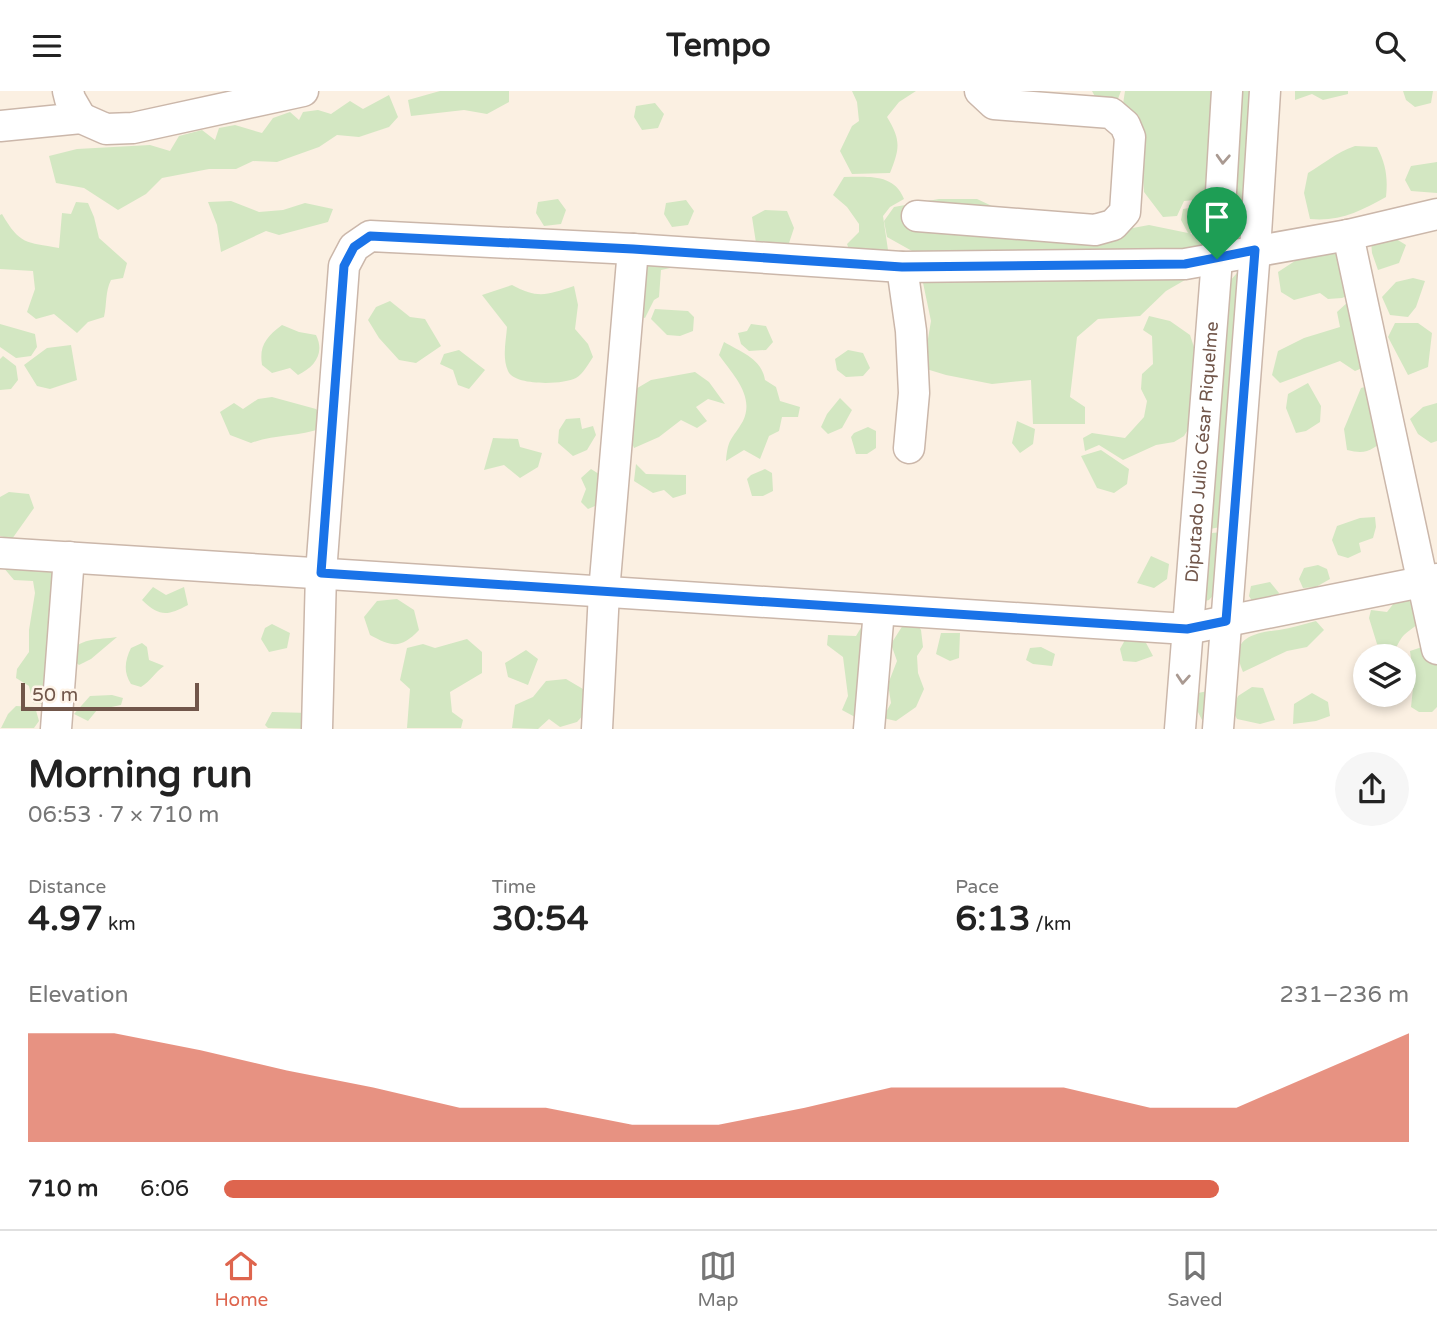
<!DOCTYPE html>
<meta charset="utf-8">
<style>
:root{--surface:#fff;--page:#f6f6f6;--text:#222;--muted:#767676;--line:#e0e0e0;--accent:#de654e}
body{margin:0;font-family:"Varela Round",sans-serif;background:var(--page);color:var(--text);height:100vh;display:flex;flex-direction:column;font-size:26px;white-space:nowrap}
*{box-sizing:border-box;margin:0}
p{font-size:23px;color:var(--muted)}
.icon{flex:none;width:38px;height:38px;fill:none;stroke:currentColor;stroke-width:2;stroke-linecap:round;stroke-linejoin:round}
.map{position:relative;height:638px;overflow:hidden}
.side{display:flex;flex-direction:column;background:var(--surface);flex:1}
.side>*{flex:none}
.buttons{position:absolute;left:1353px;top:553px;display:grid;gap:14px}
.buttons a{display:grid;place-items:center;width:63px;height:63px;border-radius:50%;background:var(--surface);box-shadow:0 4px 10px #0003;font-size:35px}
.scale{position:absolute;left:21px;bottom:18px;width:178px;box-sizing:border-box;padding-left:7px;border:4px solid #71564a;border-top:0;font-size:19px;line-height:24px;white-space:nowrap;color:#71564a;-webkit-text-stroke:5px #fef4e8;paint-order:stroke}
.pin{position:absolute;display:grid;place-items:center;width:60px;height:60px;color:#fff;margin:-72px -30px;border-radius:50% 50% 50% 0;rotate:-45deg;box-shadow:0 0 7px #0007}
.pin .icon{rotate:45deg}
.round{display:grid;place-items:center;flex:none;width:74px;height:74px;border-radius:37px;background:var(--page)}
.overview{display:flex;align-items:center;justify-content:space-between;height:119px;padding:0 28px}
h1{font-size:38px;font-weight:700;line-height:52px}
.figures{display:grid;grid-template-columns:repeat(3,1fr);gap:10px;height:119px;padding:7px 28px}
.figures div{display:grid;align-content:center}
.figures b{font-size:35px;font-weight:700}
.figures small{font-size:19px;font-weight:400}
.figures p{font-size:19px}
.chart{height:196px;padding:14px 28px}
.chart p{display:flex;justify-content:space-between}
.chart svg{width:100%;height:126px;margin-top:7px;fill:var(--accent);opacity:.7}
ul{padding:0 28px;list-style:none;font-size:23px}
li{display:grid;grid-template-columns:112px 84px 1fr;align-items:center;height:52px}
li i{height:18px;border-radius:9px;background:var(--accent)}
header{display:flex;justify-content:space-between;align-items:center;height:91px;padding:0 28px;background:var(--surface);font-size:32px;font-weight:700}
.tab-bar{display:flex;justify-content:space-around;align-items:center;height:98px;border-top:2px solid var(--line);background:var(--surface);font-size:19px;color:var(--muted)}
.tab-bar a{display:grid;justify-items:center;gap:4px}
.tab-bar .selected{color:var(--accent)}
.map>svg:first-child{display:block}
</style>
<header><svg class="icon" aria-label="menu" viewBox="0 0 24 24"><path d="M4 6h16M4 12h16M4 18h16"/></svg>Tempo<svg class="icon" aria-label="search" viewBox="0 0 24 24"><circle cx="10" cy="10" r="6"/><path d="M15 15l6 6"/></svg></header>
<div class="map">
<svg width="1437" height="638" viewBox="0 0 1437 638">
<rect width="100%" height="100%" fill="#fbf0e2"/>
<path fill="#d3e7c2" d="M440,0H509V11L487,23L464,19L411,25L408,9Z
M852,0H916L899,11L887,26C901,49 900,57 890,82L852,83L840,60L852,35L859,30L857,11Z
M1092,0H1121L1116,13L1100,15Z
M1125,0H1216L1207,108L1184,110L1177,125L1163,126L1144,101L1139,25L1123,13Z
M1236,0H1260L1243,132L1233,136Z
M1295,0H1348V3L1323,9L1312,3L1295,9Z
M1403,0H1433L1431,12L1415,16L1406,9Z
M389,4L398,26L389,36L359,46L337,44L319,56L277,71L253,70L236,78H209L162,87L146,103L118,119L84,97L56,92L49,65L77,58L150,54L170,60L179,45L202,39L215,49L219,37L235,34L262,42L273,27L290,21L299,29L303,21L318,19L331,23L350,10L363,18Z
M655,12L664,23L658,37L642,39L634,26L636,15Z
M1355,55L1377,56C1386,73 1388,87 1386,106C1361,120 1339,131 1310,128L1304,102L1308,82C1325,72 1335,62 1355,55Z
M1437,71V102L1411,100L1405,89L1411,75Z
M844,86C867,86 894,82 904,108L890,116L883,125L888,159L850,161L847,153L859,141V133L847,116L833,104Z
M558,108L566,119L561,133L544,135L536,122L538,111Z
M939,108H977L1009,123L1095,144L1149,134L1188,142L1181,129L1183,118L1202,115L1211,126L1205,140L1190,142L1205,155L1204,178L1166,200L1140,225L1098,228L1077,246L1070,306L1085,316V333H1033L1031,289L992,293L946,284L923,277L931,230L922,187L921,165L887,146L884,130L894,116Z
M686,109L694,120L688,134L672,136L664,123L666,112Z
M231,110L259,121L283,119L305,112L333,118L328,131L279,144L266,140L221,161L217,134L208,111Z
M76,111L88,112L94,126L99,147L127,172L123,187L111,189C105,201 107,213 104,226L88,231L77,242L54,223L36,228L27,221L35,198L33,180L0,178V124L2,123C20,154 26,151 59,157L62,122L71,123Z
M765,119L787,120L794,137L789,152H756L752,126Z
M1388,143L1406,154L1399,172L1378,179L1372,162L1371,150Z
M1335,144L1356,201L1342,207L1328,208L1320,202L1294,209L1281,201L1278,181Z
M653,166L675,176L661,179L659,206L654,209L645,227L629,222L642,179Z
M1243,175L1261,184L1268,201L1259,228L1232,434L1204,439L1223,198Z
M1413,187L1425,190L1416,216L1408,226L1390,224L1382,206L1396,191Z
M512,194C538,208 547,204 574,195L578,214L575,238L588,253L593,266C589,272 583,283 576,287C563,294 514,295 508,280C502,267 506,250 507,236L482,204Z
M390,210L410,226L425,228L441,255L416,272L399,269L379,247L368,229L376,216Z
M1349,210L1377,271L1355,280L1340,270L1280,292L1272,284L1278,260L1304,247L1340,236L1337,221Z
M655,218L688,220L694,226L693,240L680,245L667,244L651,228Z
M1149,225L1170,230L1190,244L1195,259L1192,300L1195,327L1184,345L1174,351L1156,354L1123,369L1099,354L1085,360L1083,347L1092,342L1125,347L1144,326L1147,310L1141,298L1142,283L1153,273L1152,245L1143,239Z
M1395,232H1418L1432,242L1428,276L1408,284L1388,246Z
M0,233L35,243L37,256L31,265L16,267L0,256Z
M751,233L766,235L773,251L766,259L749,260L741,253L738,242L747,240Z
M282,234L299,241L316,244C325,262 315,276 298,284L290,277L272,282L262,274C259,255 266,246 282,234Z
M724,251C741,261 762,268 765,289L776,296L780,310L800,316L798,326H782L779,340L769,345L760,368L744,359L726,370C728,346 732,349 743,330C755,305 733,284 719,264Z
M71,254L77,289L50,298L37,295L24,274L47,257Z
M459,259L485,279L469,298L458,294L453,279L440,273L444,263Z
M848,259L863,262L870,277L863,285L846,286L837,279L835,268Z
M3,265L16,275L18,289L11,298L0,299V268Z
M695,281L709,291L725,313L708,308L696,316L707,330L697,337L681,329L659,346L634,357L629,345L634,299L651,289Z
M1308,292L1321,315L1320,331L1306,340L1296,342L1286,317L1288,303Z
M1380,292L1388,346C1372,359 1367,364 1347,359L1344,338L1361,297Z
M272,306L316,318L325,327L322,337C299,346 274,343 251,352L230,344L220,321L234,312L243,318L258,308Z
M840,307L852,319L842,337L828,343L821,336L827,323Z
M1437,312V350L1431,352L1418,343L1410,328L1423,316Z
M580,327L582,338L593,335L596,344L587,359L573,365L558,352L559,339L566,328Z
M1017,330L1035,338L1033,353L1020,362L1012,352Z
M868,336L876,340V357L867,363H856L851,346L854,342Z
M493,347L518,348L520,356L542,362L538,376L520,387L504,374L484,379Z
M1101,359L1129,378L1127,393L1114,402L1097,397L1081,365Z
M636,373L646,383L686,384V403L673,407L664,399L653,402L634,390Z
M591,378L602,385V412L588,418L581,411L586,398L581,387Z
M765,378L772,382L773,400L763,405H752L747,388L751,384Z
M9,401L29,403L34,417L12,448L0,445V406Z
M1375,426L1376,436L1373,447L1359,452L1361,461L1348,467L1338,464L1332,449L1337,435L1360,427Z
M1225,441L1218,499L1209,509L1191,513L1199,457L1211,442Z
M58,455L43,613L33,612L29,595L16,587L17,578L29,561V539L35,502L33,490L14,489L3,476Z
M1151,465L1169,473L1167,488L1154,497L1137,492Z
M1318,474L1327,478L1330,488L1316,496L1303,497L1299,488L1304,477Z
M1270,491L1279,502L1273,516L1257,518L1249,505L1251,495Z
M153,496L166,504L184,496L188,514C167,525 160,526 142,509Z
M397,508L414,519L419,539C401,558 392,556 370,544L364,526L377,510Z
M1407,509L1419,515C1418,538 1419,531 1404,544C1399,549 1396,558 1392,564L1377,553L1369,527L1371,519L1387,521L1394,512Z
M915,530L921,539L923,556L917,565L918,582L924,598L916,616L896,630L883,627L891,612L888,593L897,570L891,553L903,534Z
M1316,530L1324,539L1307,556L1287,560L1243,581C1228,548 1252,542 1279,539C1291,537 1304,533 1316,530Z
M272,533L290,542L287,557L269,561L261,548L265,537Z
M862,535L877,536L862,617L855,626L842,619L848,605L843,566L827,554L828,544L856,545Z
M941,542H960L959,567L950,570L936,563Z
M1136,545L1145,550L1153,565L1136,571L1123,570L1120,558L1125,549Z
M117,546L91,568L79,574L69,565C77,546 99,549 117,546Z
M467,548L482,561V582L450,601L452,621L463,629L461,637H407L410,598L400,589L407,557L423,553L435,557Z
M142,552L147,556L149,569L164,575C155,581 151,590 141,596L131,593C123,581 125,569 131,557Z
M1428,554L1437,561V616L1432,621H1419L1411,616L1414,588L1410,560Z
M1041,556L1055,563L1052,575L1033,573L1026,569L1030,557Z
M526,559L538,568L528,594L508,586L505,572Z
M566,588L583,598L588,619L577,631L560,636L549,628L538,638L512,637L515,614L533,606L546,590Z
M1252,596L1263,597L1275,629L1260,633L1237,628L1232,618L1238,605Z
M1213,599L1215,628L1202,629L1196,617L1198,602Z
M1312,602L1328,611L1330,625L1316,630L1293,633L1294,613Z
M112,604L123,607L121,614L97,619L88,630L74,623L90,605Z
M16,615L35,616L39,630L34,637H1L8,623Z
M272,621L310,622L313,638L268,637L265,634Z"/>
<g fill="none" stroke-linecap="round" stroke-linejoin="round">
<defs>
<g id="minor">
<path d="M68,0L70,8L81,27"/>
<path d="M0,35L81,27L106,38L133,37L303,0"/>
<path d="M917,125L1095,139L1113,134L1125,121L1130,46L1125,34L1111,22L994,13L980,0"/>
<path d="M1348,144L1437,558"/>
<path d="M902,176L911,240L914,302L909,357"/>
<path d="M0,462L1187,538L1437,488"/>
<path d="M56,638L69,466"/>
<path d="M317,638L321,482L344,175L354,156L370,145L633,158L902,176L1185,173L1348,144L1437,123"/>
<path d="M597,638L604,501L633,158"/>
<path d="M869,638L879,519"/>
<path id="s1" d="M1180,638L1217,168L1227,0"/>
<path d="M1218,638L1255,159L1265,0"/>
</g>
</defs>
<use href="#minor" stroke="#cbb7aa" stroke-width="33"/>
<use href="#minor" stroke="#fff" stroke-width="30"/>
</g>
<defs><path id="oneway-chevron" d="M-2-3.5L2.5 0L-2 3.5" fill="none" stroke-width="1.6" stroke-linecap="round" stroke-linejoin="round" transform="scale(1.75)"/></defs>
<g stroke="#aa9a92">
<use href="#oneway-chevron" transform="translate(1223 68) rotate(93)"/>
<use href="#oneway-chevron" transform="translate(1183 588) rotate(94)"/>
</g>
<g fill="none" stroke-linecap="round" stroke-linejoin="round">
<defs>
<path id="route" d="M370,145L633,158L902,176L1185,173L1255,159L1226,530L1187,538L321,482L344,175L354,156Z"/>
</defs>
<use href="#route" stroke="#fff" stroke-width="14"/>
<use href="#route" stroke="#1a73e8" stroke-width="9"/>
</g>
<g text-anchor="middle" stroke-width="6" stroke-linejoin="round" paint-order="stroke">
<g font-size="18" fill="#71564a" stroke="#fef4e8">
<text dy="6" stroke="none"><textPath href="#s1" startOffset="278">Diputado Julio César Riquelme</textPath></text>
</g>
</g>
</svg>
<div class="buttons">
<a><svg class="icon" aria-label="layers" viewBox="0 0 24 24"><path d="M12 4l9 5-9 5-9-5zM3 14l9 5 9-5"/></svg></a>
</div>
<div class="scale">50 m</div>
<div class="pin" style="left:1217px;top:168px;background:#1e9e55"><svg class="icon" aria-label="arrive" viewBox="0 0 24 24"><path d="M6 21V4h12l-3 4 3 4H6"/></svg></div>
</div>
<section class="side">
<div class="overview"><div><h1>Morning run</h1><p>06:53 · 7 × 710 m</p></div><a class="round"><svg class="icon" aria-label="share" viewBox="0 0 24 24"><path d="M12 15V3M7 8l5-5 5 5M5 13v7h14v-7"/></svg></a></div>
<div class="figures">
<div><p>Distance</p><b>4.97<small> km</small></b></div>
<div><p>Time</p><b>30:54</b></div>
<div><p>Pace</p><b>6:13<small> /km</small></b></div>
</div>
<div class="chart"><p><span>Elevation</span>231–236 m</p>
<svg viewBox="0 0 160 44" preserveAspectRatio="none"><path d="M0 44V6L10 6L20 12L30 19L40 25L50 32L60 32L70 38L80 38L90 32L100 25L110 25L120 25L130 32L140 32L150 19L160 6V44z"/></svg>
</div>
<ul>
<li><b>710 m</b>6:06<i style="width:84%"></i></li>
</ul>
</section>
<nav class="tab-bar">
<a class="selected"><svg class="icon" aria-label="home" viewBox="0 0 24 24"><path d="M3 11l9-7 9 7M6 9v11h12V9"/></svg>Home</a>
<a><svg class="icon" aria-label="map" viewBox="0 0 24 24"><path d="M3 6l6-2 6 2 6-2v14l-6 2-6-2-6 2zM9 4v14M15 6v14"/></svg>Map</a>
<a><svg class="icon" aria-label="saved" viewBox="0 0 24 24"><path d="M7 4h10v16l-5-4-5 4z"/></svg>Saved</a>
</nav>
